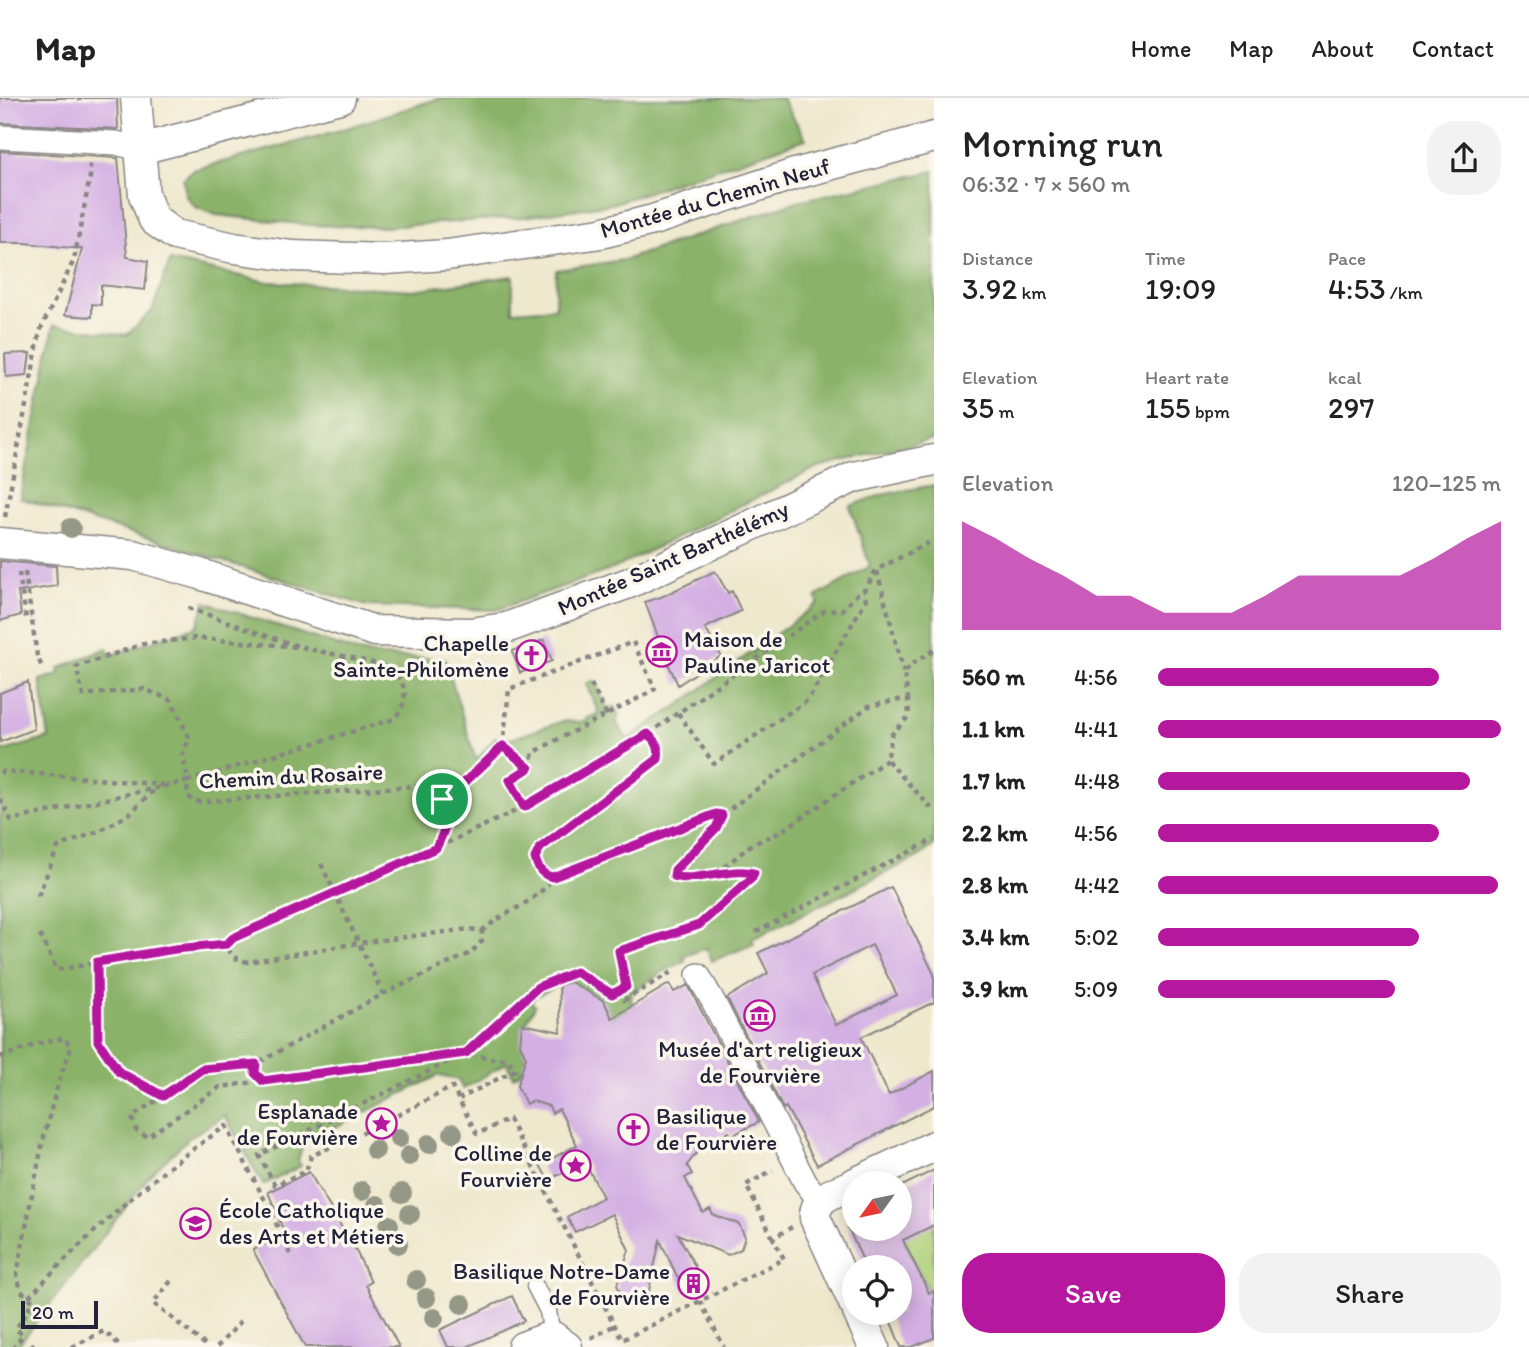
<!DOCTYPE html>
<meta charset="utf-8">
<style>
:root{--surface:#fff;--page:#f2f2f2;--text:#222;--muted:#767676;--line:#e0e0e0;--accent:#b5179e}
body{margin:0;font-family:Itim,sans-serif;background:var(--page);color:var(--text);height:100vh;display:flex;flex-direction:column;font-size:26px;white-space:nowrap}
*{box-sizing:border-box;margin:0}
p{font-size:23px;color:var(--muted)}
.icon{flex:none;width:38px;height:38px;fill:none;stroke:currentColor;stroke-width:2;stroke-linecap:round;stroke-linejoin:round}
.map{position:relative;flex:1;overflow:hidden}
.panel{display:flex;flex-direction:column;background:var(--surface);width:595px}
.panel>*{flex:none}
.needle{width:46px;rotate:237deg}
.controls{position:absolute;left:842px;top:1073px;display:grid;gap:14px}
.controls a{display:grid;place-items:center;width:70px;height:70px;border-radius:50%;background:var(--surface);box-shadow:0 4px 18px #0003;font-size:35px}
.scale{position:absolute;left:21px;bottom:18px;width:77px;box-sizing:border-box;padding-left:7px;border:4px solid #22223b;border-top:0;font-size:19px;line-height:24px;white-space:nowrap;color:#22223b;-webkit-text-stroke:5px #fbf7ec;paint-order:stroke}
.pin{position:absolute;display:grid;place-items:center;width:60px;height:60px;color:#fff;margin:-30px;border:4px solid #fff;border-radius:50%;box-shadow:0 2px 7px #0007}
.round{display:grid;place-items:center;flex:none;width:74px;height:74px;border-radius:28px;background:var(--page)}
.head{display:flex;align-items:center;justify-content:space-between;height:119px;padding:0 28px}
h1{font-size:38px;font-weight:600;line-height:52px}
.stats{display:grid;grid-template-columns:repeat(3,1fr);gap:10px;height:119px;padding:7px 28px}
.stats div{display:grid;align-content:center}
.stats b{font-size:30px;font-weight:600}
.stats small{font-size:19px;font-weight:400}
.stats p{font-size:19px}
.chart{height:196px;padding:14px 28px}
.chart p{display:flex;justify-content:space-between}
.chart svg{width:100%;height:126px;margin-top:7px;fill:var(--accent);opacity:.7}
.button{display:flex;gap:14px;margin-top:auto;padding:14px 28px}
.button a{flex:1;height:80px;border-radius:28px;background:var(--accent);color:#fff;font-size:28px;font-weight:600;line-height:80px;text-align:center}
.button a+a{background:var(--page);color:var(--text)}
ul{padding:0 28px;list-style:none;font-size:23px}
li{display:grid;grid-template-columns:112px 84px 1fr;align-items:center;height:52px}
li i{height:18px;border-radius:9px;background:var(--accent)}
header{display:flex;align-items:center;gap:42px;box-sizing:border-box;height:98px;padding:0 35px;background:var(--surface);border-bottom:2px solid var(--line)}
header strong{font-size:33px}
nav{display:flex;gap:38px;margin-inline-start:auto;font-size:24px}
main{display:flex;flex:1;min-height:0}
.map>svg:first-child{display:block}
</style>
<header>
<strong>Map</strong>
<nav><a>Home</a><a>Map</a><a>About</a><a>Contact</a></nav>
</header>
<main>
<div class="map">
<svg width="934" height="1249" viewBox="0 0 934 1249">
<rect width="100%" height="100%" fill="#fbf7ec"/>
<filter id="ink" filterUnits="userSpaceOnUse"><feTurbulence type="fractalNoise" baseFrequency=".0143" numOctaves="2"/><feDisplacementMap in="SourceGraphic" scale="14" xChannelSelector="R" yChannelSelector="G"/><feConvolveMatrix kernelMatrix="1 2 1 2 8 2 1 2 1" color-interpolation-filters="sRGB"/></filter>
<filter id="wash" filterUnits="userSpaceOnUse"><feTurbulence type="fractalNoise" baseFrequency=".00686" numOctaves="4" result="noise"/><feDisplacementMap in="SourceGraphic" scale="28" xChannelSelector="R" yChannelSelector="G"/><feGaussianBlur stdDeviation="1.57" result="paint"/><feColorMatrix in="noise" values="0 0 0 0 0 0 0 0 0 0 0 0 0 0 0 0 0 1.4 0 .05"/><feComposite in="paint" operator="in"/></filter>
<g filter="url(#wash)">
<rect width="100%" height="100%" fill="#eee8cd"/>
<path fill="#add079" stroke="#68795a" stroke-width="2" d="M934,1124V1193L929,1195L902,1140Z"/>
<path fill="#8ab269" stroke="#566a52" stroke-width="2" d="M440,0H782L806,41L612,106L523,119L385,129L310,127L216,117L195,109L186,98L183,81L193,72L337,33Z
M934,73V341L818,369L615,470L496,512L367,508L20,400L54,227L127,237L152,213L170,163L268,184L413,192L513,178V213L555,210L556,172L624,162L798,103Z
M934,387V747L920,758L752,841L754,846L712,863L707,850L684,858L685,863L664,873L631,895L632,899L630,901L639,915L610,930L562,886L534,899L531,903L535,908C532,914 526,922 526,928C523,947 534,967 514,979L506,965L463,991L458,982L439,977L303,1045L298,1063L301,1068L263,1087L225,1018L190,1039L151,1076L17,1249H0V654L49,640L40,582L60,576L59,570L107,550L109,558L197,528L205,504L357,554L380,558L445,561L476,662L496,639L508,642L563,623L581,624L599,615L586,586L594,582L608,611L615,608L619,617L616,624L627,641L679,607L819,505L816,500L819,497L870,468L850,408L881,397Z"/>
<g id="blocks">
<path fill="#d3afe3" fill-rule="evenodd" d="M0,0H117L118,31L0,25Z
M0,53L118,60L127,159L148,163L145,192L101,187V207L92,206V219L65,217L82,151L25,145H0Z
M30,255L27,277L6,279L5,256Z
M0,463L56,468L57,488L18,494L21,517L0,523Z
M715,473L728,495L732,493L741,513L705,530L721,558L678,587L667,563L645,504L661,499Z
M544,542L552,563L520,575L512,553Z
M28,584L34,631L0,644V595Z
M891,789L934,876V904L861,939L889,997L934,973V1008L817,1067L786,1009L783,1011L727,900L768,875L758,855ZM872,847L897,897L836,927L812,877Z
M571,884L604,903L612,920L669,886L674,894L688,887L759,1024L731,1038L729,1034L702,1048L687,1067L692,1076L685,1080L703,1115L710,1111L713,1117L739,1126L745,1139L741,1151L728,1157L678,1136L704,1186L685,1195L660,1142L648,1197L636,1204L623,1200L617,1187L629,1152L612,1116L575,1134L567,1119L603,1099L585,1064L548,1082L540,1067L577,1047L559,1011L552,1015L549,1008L533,1003L526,1006L517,988L526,959L520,947L522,926L561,934L559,887Z
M934,1072V1127L903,1142L929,1195L934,1193V1240L912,1249H901L887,1214H900V1169H866L848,1130H898L900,1134V1089Z
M309,1074L357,1155L371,1184L366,1187L399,1249H305L253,1152L285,1136L268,1094Z
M512,1198L524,1223L467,1249H448L440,1232Z"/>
</g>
</g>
<g filter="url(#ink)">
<use href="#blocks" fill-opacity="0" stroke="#888584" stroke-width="2"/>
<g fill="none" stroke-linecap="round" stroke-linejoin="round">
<defs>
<path id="service" d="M535,1188L548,1213L552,1238"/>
<path id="pedestrian" d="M0,39L116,45L140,51
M698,877L714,905L805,1084L819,1102"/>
<path id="minor" d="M136,0L144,97L154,122L175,137L234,150L292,158L385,161L447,157L601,135L653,122L795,76L934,39
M140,51L340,0
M0,445L133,457L200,476L375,533L470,535L506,530L629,485L854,379L934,362
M855,1085L934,1048
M854,1086C837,1094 814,1098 815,1120L854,1205
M858,1214L874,1249
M523,1249L552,1238L567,1249"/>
</defs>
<use href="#service" stroke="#888584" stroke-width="19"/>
<use href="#pedestrian" stroke="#888584" stroke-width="26"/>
<use href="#minor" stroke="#888584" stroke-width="33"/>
<path stroke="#888584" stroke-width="4.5" stroke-dasharray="5 5" stroke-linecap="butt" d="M79,0L80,3
M5,419L40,233L74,162L90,79V66
M877,473L904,575
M25,474L37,558L42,569
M19,475L26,520L31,519
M188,510C227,523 266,539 306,550C323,555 377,563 389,571C409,584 409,605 394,621L188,683L187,697L194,704L428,687C454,702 448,727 436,750L335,797L233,840L227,846C230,859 236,861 248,864L358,845L469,831L482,833V843L471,855L383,896L256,966L255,975L263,983L466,955L493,961H508L515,972L459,1001
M591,586L607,618
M908,600L909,618L892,636L887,662L934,713
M678,615L714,666L808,602L866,502L865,492
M648,636C657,644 660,650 658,661L540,750L535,760C538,771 541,777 553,779L716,716L722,717
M503,648L509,591L633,544L655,591C615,614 573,632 533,655L529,670L510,682L524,709
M0,675L4,673L164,687
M0,701L11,722L188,683L183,657L189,639L171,602L144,591L83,597L76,569L143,546L196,540L299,549
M442,701L464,685L503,648L529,670
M438,749L524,709L648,636L824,513L842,512L860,493L865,492L876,472L934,442
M321,766L383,896
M717,775L751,747L780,734L887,662
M38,798L58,749L101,732L128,717L155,691
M482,833C504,813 536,806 553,779
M756,834L934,741
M40,837L57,872L175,851L227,846
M97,864L98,943L119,974L163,998
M619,893L624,902L675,872
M0,959L47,943L65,940L71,950C44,1017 31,1105 17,1176L21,1193L33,1203L16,1231L23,1237L14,1249
M256,966L202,971L132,1019L136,1032L147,1039L220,989L262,983
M792,1129L773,1140L784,1161L622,1242L509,1021L477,1036L452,989L381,1026L311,1058L306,1073L275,1087L259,1057L466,955L538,889L576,874L612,896L627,889L619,853L699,827L752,780L754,775L749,774L680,780L674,778L675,772L716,730L722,717L869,608L908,600L904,575L915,564L934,552
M773,1140L746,1087L773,1072
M171,1183L153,1205L208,1249
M29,1199C87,1136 155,1076 226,1028L270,1112L290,1156
M700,1203L724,1249
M591,1240L615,1227
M31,1249L35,1244L38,1249
M72,1249L104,1233L122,1249
M217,1249L244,1220"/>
<use href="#service" stroke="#fff" stroke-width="16"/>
<use href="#pedestrian" stroke="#fff" stroke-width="23"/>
<use href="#minor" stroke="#fff" stroke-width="30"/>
</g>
<g fill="#959887">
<circle cx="71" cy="430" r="10"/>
<circle cx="453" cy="1035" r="10"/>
<circle cx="399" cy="1040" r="10"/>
<circle cx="429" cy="1046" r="10"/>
<circle cx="375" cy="1052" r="10"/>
<circle cx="409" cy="1058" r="10"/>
<circle cx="362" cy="1093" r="10"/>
<circle cx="402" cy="1095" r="10"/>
<circle cx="377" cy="1107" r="10"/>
<circle cx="410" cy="1116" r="10"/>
<circle cx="389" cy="1127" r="10"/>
<circle cx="398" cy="1146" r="10"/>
<circle cx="416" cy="1182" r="10"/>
<circle cx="426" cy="1200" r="10"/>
<circle cx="462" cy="1206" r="10"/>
<circle cx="434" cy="1220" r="10"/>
</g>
</g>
<g fill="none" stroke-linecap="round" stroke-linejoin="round" filter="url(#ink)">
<defs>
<path id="route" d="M648,636C657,644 660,650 658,661L540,750L535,760C538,771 542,777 553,779L716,716L722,717L716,730L675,772L674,778C693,785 731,769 754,775L752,780L699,827L619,853L626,889L612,896L576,874L538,889L466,955L263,983L255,975L256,966L202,971L163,998L119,974L98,943L97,864L175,851L227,846L233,840L436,750C446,732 448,721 442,701L464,685L503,648L529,670L510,682L524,709Z"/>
</defs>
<use href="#route" stroke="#fff" stroke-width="14"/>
<use href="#route" stroke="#b5179e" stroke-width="9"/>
</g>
<defs>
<symbol id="museum-ring" viewBox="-11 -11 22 22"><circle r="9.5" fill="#fbf7ec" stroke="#b5179e" stroke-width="1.5"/><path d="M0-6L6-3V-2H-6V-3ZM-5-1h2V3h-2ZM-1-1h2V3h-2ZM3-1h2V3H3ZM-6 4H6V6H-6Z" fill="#b5179e"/></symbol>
<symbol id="church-ring" viewBox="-11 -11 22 22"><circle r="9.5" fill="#fbf7ec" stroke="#b5179e" stroke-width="1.5"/><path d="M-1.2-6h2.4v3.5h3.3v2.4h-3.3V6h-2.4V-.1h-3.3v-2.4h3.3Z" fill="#b5179e"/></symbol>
<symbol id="sight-ring" viewBox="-11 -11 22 22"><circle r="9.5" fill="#fbf7ec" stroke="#b5179e" stroke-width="1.5"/><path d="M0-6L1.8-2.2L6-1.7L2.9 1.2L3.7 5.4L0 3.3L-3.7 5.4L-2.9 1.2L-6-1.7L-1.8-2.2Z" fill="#b5179e"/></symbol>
<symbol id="university-ring" viewBox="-11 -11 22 22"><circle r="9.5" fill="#fbf7ec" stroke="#b5179e" stroke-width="1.5"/><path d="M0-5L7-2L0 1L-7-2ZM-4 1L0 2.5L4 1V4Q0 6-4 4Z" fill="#b5179e"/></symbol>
<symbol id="building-ring" viewBox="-11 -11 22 22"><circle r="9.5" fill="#fbf7ec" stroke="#b5179e" stroke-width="1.5"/><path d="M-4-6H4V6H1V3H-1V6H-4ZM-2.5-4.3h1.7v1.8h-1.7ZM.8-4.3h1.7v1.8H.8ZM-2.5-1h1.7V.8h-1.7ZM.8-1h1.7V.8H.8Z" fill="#b5179e"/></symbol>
</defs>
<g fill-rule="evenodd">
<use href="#museum-ring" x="644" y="536" width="35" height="35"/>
<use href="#church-ring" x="514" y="540" width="35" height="35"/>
<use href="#museum-ring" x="742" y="900" width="35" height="35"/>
<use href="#sight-ring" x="364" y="1008" width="35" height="35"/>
<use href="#church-ring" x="616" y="1014" width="35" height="35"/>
<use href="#sight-ring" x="558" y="1050" width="35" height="35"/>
<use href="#university-ring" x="178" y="1108" width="35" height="35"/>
<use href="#building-ring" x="676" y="1168" width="35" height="35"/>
</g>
<g text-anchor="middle" stroke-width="7" stroke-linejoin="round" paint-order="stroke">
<g font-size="23" fill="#22223b" stroke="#fbf7ec">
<text transform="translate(715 100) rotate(-16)" y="8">Montée du Chemin Neuf</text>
<text transform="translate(673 460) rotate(-24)" y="8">Montée Saint Barthélémy</text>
<text transform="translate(291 678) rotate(-3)" y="8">Chemin du Rosaire</text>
</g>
<g font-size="23" fill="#22223b" stroke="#fbf7ec" text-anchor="end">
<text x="684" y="549" text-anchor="start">Maison de<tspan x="684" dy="26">Pauline Jaricot</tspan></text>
<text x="509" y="553">Chapelle<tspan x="509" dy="26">Sainte-Philomène</tspan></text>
<text x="760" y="959" text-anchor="middle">Musée d'art religieux<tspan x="760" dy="26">de Fourvière</tspan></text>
<text x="358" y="1021">Esplanade<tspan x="358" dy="26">de Fourvière</tspan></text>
<text x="656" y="1026" text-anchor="start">Basilique<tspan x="656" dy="26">de Fourvière</tspan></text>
<text x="552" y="1063">Colline de<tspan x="552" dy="26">Fourvière</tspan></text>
<text x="219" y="1120" text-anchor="start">École Catholique<tspan x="219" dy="26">des Arts et Métiers</tspan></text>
<text x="670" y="1181">Basilique Notre-Dame<tspan x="670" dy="26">de Fourvière</tspan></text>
</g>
</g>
</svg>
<div class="controls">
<a><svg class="needle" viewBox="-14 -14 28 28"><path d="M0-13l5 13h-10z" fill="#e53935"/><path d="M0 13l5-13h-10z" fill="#767676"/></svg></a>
<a><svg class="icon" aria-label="locate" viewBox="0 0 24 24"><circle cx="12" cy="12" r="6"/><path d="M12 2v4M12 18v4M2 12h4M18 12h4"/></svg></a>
</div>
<div class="scale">20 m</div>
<div class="pin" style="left:442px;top:701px;background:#1e9e55"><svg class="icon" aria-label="arrive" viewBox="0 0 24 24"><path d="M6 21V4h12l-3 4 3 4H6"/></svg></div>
</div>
<section class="panel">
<div class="head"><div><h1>Morning run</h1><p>06:32 · 7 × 560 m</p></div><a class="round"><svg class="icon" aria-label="share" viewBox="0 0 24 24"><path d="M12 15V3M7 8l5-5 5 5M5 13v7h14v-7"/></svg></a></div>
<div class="stats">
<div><p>Distance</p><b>3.92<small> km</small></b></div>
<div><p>Time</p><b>19:09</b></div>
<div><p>Pace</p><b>4:53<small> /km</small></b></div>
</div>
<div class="stats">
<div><p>Elevation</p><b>35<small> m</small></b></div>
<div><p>Heart rate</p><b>155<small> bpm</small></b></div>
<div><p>kcal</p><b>297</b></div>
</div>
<div class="chart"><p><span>Elevation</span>120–125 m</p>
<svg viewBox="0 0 160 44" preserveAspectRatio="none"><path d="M0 44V6L10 12L20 19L30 25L40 32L50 32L60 38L70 38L80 38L90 32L100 25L110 25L120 25L130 25L140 19L150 12L160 6V44z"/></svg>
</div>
<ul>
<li><b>560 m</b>4:56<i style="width:82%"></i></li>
<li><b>1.1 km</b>4:41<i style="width:100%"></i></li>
<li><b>1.7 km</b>4:48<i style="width:91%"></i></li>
<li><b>2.2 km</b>4:56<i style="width:82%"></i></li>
<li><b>2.8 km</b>4:42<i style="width:99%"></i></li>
<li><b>3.4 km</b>5:02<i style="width:76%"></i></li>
<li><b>3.9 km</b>5:09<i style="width:69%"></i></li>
</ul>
<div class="button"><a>Save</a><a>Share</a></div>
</section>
</main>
